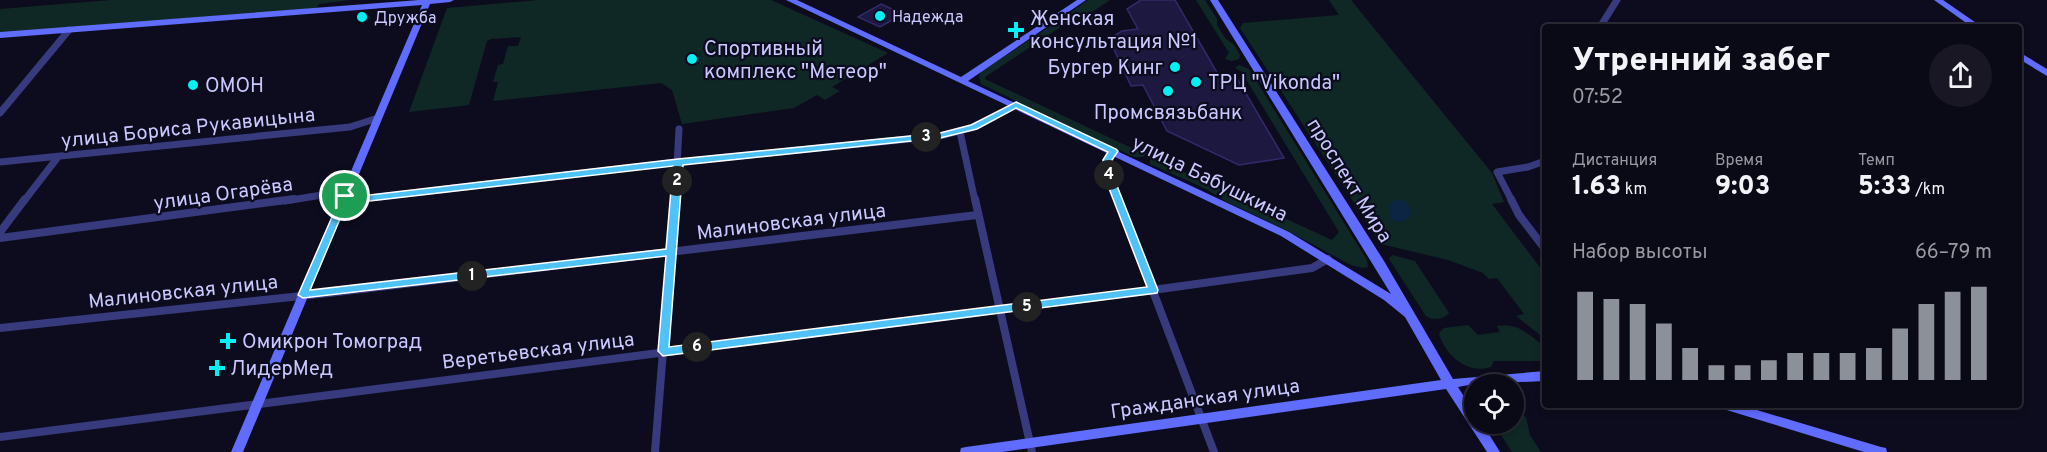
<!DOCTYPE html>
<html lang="ru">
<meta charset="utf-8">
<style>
:root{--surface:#0a0916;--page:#181723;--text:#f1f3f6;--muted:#999aa1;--line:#2a2a35;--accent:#8c9099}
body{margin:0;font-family:Overpass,sans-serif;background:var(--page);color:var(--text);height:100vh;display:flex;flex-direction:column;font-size:22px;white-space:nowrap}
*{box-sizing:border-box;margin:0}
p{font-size:20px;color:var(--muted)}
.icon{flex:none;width:33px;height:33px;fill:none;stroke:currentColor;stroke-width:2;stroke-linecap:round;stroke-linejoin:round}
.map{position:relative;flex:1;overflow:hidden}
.details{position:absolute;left:1542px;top:24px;width:480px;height:384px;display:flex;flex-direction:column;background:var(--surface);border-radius:6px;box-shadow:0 3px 9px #0003,0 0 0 2px var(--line)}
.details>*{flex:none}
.buttons{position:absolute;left:1464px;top:374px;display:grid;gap:12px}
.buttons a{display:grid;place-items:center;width:60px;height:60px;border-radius:50%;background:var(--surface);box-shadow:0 3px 9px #0003,0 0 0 2px var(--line);font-size:30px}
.pin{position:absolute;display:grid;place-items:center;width:51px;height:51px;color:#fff;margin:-26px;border:3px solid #fff;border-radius:50%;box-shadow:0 2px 6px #0007}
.km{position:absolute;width:30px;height:30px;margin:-15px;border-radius:50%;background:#222;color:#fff;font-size:16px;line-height:30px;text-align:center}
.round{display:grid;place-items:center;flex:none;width:63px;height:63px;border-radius:32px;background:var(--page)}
.summary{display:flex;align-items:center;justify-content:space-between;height:102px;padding:0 30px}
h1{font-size:33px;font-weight:800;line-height:45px}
.stats{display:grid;grid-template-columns:repeat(3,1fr);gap:9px;height:102px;padding:6px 30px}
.stats div{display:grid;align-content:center}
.stats b{font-size:26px;font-weight:800}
.stats small{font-size:16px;font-weight:400}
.stats p{font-size:16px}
.chart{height:168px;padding:12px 30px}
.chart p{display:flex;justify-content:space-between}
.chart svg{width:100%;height:108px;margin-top:6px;stroke:var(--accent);stroke-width:6}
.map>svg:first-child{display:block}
</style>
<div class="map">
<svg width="2047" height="452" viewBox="0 0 2047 452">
<rect width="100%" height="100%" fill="#0d0c1e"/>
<path fill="#0f2825" d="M111,0H350L319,4L316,9L0,33V9Z
M539,0H771L888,53L832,87L840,91L825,100L817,95L794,108L682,124L672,90L661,83L493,101L498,82H493L498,65L503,64L508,46H518L521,37L491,39L487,41L469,105L409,112L447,8Z
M1088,0H1110L1089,14L1105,21L1107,23C1097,33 1079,21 1068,16V14Z
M1196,0H1205L1217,19V25L1226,39L1234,45L1240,55L1239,59L1232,61L1225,59L1229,53Z
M1329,0H1351L1492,173L1504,202L1492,204L1545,274V339L1516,316L1524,314L1497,278L1489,279L1483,273L1448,260L1381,244L1240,28L1243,23L1339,15Z
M1060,20L1068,22L985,77V79L1140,152L1145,148L1147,153L1143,157H1134L981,84L979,76L982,71Z
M1239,65L1249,69L1367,260L1368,267L1363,268L1351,265L1286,230L1227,202L1206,189L1150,164V160L1155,157L1166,158L1162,162L1332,240L1339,232L1241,71L1235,68Z
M1392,255L1415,261L1449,313C1444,319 1433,321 1426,316L1389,259Z
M1468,325L1478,335L1500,332L1497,326C1519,323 1528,334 1545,347V361H1494L1491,367C1467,375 1444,354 1439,333L1444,328Z
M1514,412L1526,417L1530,435L1541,452H1512L1493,423H1514Z"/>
<path fill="#0c2542" d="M1389 211a11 11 0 1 1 22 0a11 11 0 1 1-22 0Z"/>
<path fill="#1c183f" stroke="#312a6b" stroke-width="1.5" d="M1141,0H1175L1219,76L1227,75L1231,81L1238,80L1284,158L1239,165L1167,131L1143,85L1131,86L1109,39L1122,31L1138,29L1127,9Z
M881,4L903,14L880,27L858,17Z"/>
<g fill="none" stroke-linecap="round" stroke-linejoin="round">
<path stroke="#373a7d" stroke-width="7" d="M1600,27L1617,0
M0,113L69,30
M960,132L975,201
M1113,151C1104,168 1112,184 1119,201
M0,162L350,127L378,118
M24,201L58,157
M285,201L328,194L361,199L678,162L940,136L974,127L1016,105
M675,201L679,129
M1512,201L1497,172L1528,167L1545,161"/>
<path stroke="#373a7d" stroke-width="8" d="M975,199L1032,452
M1118,199L1214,452
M1511,199L1519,215L1545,249
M0,232L25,199
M0,238L294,199
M0,328L329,293L977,215
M0,437L1153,290L1312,268L1328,259
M655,452L675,199"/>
<path fill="#606bff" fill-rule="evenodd" d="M419,0H454L450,2L430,4L243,452H231L422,5L0,38V32Z
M786,0H797L961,77L1077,0H1086L968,81L1289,232L1391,294L1210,0H1218L1384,261L1453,379L1545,371V381L1474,384L1458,387L1474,413V423H1482L1500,452H1487L1446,389L1002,452H960L961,448L966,447L1441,380L1405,317L1384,300L1281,236Z
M1934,0H1943L1982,27H1972Z
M2019,52L2047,69V76L2019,59Z
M1718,405H1740L1881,447L1886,448L1887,452H1864L1720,408Z"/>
</g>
<path fill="#4fc3f7" stroke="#fff" stroke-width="1.5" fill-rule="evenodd" d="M1016,102L1116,149L1118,151L1112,160L1114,178L1158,290L1157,293L663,356L658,351L666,256L303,298L298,295L342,194L361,196L678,159L940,133L971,125ZM1016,108L1108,152L1103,160L1105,178L1147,287L669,347L683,165L940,138L977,129ZM673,166L666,249L310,290L348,200L361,202Z"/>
<g fill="#00f1f4" stroke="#0d0c1e" stroke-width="2">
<circle cx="880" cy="16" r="6"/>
<circle cx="362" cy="17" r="6"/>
<path d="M1013 21h6v6h6v6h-6v6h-6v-6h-6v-6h6z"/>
<circle cx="692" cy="59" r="6"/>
<circle cx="1175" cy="67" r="6"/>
<circle cx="1196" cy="82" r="6"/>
<circle cx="193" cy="85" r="6"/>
<circle cx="1168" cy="91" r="6"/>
<path d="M225 332h6v6h6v6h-6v6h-6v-6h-6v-6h6z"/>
<path d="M214 359h6v6h6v6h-6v6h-6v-6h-6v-6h6z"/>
</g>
<g text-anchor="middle" stroke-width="4.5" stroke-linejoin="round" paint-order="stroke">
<g font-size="16" fill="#cac9ff" stroke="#0d0c1e" text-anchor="start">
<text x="892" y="22">Надежда</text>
<text x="374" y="23">Дружба</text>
</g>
<g font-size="20" fill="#cac9ff" stroke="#0d0c1e" text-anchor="start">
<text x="1030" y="25">Женская<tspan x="1030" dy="23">консультация №1</tspan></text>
<text x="704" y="55">Спортивный<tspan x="704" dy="23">комплекс "Метеор"</tspan></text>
<text x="1163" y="74" text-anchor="end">Бургер Кинг</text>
<text x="1208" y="89">ТРЦ "Vikonda"</text>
<text x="205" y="92">ОМОН</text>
<text x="1168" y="119" text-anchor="middle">Промсвязьбанк</text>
<text x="242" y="348">Омикрон Томоград</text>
<text x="230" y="375">ЛидерМед</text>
</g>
<g font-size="20" fill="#cac9ff" stroke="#0d0c1e">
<text transform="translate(188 127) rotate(-6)" y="7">улица Бориса Рукавицына</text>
<text transform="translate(1210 178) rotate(26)" y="7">улица Бабушкина</text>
<text transform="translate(1350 180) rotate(58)" y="7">проспект Мира</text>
<text transform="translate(223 193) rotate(-8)" y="7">улица Огарёва</text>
<text transform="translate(791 221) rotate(-7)" y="7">Малиновская улица</text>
<text transform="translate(183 291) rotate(-6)" y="7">Малиновская улица</text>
<text transform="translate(538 350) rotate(-7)" y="7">Веретьевская улица</text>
<text transform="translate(1205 398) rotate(-8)" y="7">Гражданская улица</text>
</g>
</g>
</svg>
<div class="buttons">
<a><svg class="icon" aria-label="locate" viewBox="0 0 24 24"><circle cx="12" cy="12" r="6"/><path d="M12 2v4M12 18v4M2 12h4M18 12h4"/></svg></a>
</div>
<div class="pin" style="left:345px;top:196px;background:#1e9e55"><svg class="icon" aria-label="arrive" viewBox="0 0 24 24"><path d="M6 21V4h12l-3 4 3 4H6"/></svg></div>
<b class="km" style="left:472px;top:276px">1</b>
<b class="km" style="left:677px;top:181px">2</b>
<b class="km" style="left:926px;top:137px">3</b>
<b class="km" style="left:1109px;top:175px">4</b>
<b class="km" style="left:1027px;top:307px">5</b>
<b class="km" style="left:697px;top:347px">6</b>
<section class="details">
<div class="summary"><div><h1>Утренний забег</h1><p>07:52</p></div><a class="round"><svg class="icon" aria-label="share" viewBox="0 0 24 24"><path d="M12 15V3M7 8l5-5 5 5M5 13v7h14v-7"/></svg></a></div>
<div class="stats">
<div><p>Дистанция</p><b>1.63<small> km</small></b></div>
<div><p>Время</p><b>9:03</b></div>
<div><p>Темп</p><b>5:33<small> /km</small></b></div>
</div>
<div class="chart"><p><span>Набор высоты</span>66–79 m</p>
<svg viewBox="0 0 160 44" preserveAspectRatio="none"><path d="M5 44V8M15 44V11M25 44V13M35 44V21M45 44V31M55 44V38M65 44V38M75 44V36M85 44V33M95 44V33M105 44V33M115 44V31M125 44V23M135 44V13M145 44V8M155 44V6"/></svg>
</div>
</section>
</div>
